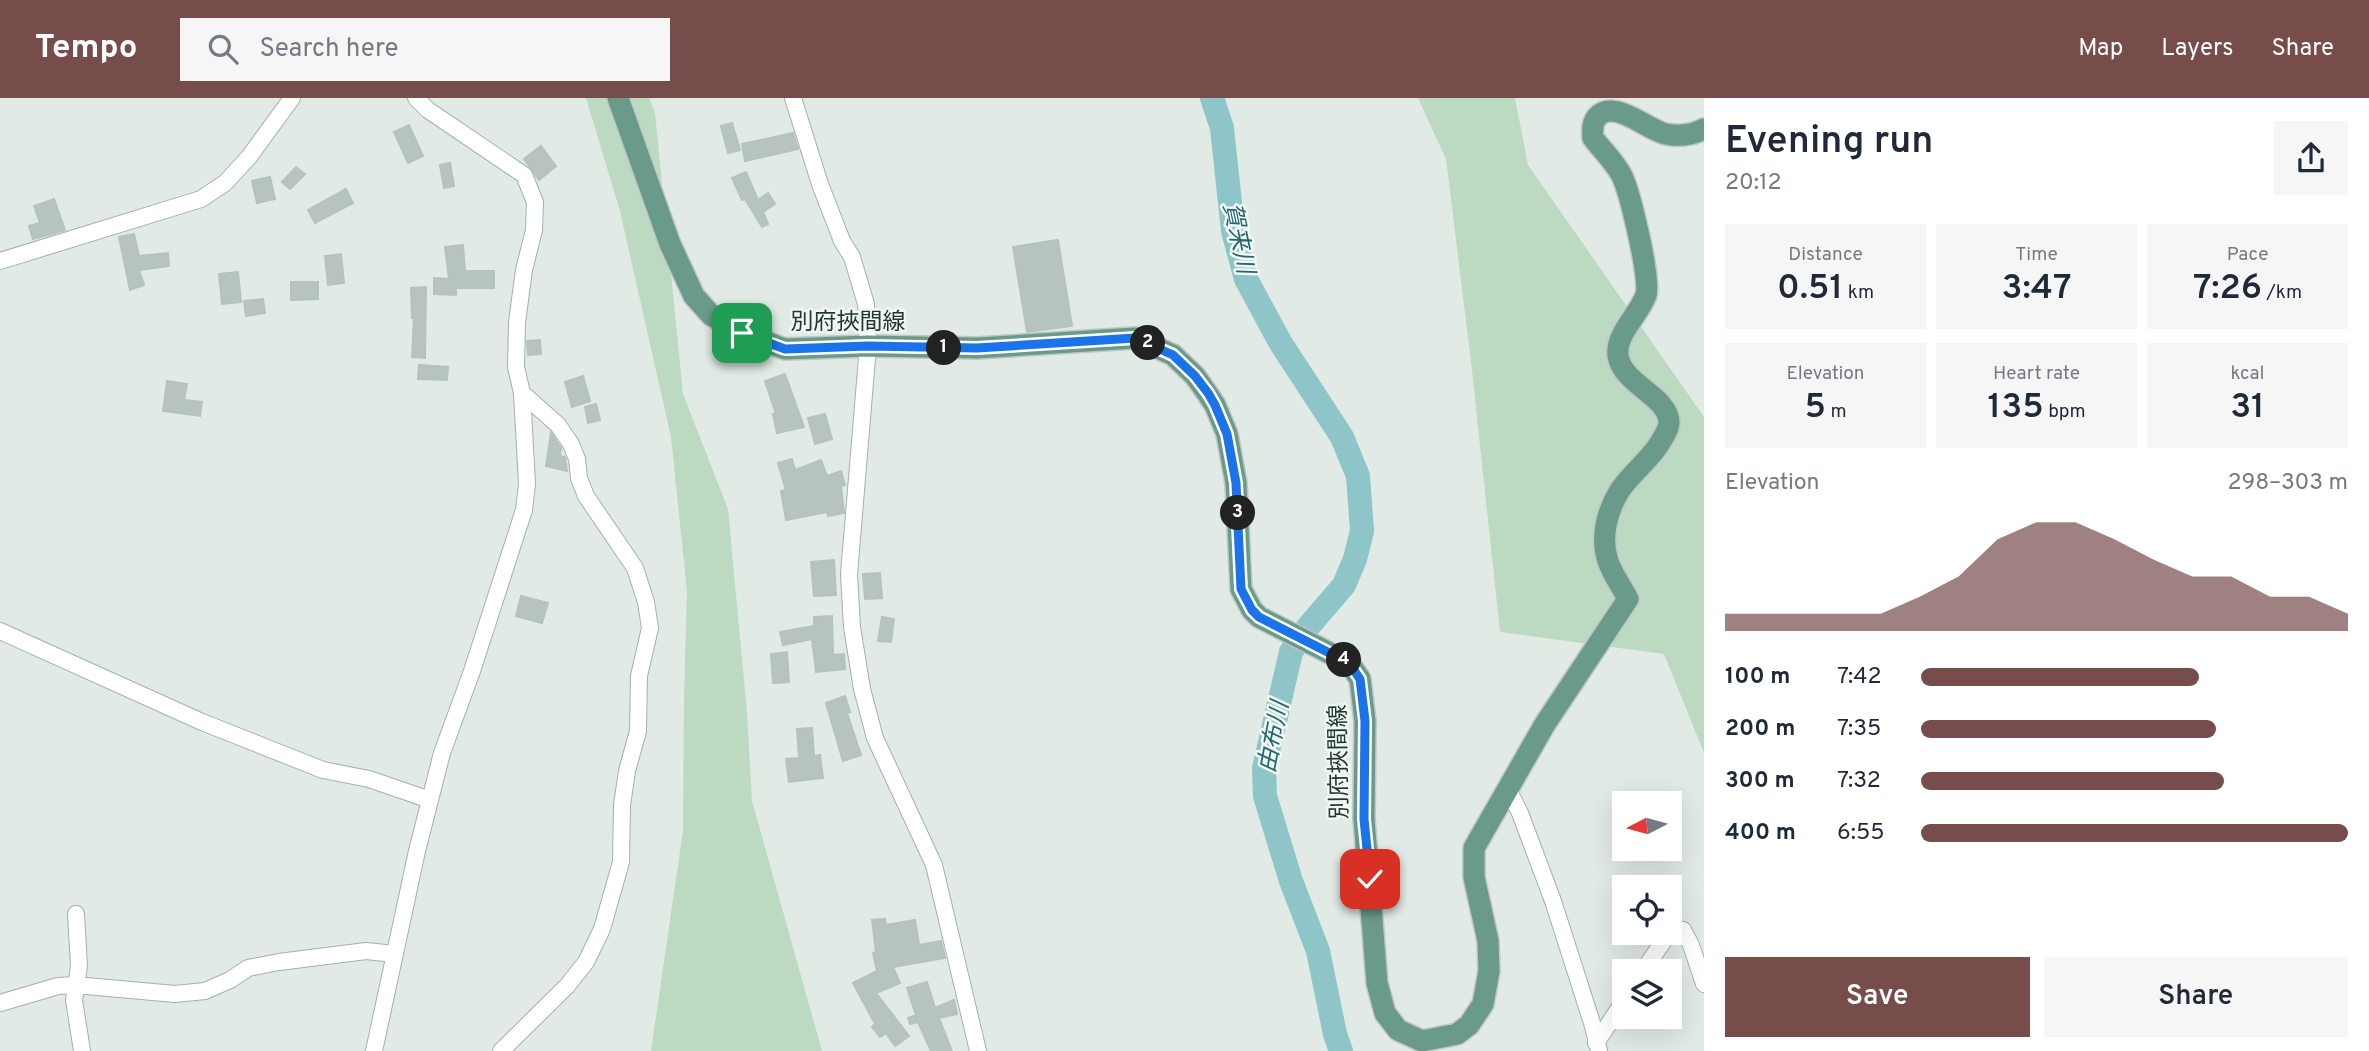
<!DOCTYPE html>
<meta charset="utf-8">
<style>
:root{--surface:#fff;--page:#f6f6f7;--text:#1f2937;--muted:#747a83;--accent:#774d4c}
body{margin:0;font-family:Overpass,"Noto Sans JP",sans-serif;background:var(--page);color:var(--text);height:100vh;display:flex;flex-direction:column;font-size:26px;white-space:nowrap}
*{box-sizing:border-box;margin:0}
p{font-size:23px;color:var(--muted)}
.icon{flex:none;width:38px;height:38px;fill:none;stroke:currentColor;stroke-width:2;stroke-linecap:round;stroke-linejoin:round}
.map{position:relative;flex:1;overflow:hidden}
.details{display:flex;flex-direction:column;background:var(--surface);width:665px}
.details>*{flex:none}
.needle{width:46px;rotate:264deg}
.tools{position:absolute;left:1612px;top:693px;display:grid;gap:14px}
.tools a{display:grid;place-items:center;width:70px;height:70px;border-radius:0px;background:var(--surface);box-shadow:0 7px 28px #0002;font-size:35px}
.pin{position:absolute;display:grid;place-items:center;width:60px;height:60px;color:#fff;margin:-30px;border-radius:14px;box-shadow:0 4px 10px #0006}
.km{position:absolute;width:35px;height:35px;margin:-18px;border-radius:50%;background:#222;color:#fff;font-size:19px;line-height:35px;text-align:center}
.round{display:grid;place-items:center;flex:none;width:74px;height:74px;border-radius:0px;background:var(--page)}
.overview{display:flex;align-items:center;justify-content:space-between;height:119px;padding:0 21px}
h1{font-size:38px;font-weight:600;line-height:52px}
.stats{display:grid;grid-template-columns:repeat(3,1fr);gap:10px;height:119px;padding:7px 21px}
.stats div{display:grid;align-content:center;border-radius:0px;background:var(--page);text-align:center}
.stats b{font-size:35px;font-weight:600}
.stats small{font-size:19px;font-weight:400}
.stats p{font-size:19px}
.chart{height:196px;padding:14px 21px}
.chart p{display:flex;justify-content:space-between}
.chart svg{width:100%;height:126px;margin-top:7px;fill:var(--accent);opacity:.7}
.action{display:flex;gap:14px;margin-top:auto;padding:14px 21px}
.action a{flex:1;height:80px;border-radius:0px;background:var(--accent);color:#fff;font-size:28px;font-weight:600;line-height:80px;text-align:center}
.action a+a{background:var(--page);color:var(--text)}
ul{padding:0 21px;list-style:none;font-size:23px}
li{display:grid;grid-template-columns:112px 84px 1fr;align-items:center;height:52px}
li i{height:18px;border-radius:9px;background:var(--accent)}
header{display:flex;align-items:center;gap:42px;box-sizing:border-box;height:98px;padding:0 35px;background:var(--accent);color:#fff}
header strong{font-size:33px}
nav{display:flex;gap:38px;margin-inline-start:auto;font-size:24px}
.search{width:490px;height:63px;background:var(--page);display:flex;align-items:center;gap:18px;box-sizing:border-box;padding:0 24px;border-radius:0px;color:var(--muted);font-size:26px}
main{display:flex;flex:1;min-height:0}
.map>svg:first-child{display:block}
</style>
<header>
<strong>Tempo</strong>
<div class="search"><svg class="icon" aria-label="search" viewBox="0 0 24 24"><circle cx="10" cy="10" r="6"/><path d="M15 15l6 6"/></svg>Search here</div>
<nav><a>Map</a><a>Layers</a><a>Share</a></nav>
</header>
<main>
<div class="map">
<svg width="1704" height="953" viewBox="0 0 1704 953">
<rect width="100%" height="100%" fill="#e1eae5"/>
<path fill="#bcd9c1" d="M586,0H649L655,15L683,296L728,411L747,615L752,703L822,953H651L683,733L684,599L687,493L671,339L620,113Z
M1418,0H1515L1528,67L1704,319V655L1664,556L1500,534L1471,263L1446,61Z"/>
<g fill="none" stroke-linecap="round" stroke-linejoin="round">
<path stroke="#8ec5c9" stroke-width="24" d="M1212,0L1222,30L1233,133L1246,181L1280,244L1342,339L1358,378L1362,433L1355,461L1344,487L1308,529L1291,554L1264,670L1265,698L1291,783L1318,853L1335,936L1341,953"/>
</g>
<path fill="#b7c4be" stroke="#b4c3bb" stroke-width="2" d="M732,25L740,52L728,55L721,28Z
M409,27L423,58L408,65L394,34Z
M793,35L798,51L745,63L742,46Z
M541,48L556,68L539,82L524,61Z
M450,65L454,88L444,90L440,67Z
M296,69L305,76L290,91L282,84Z
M746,74L758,102L768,95L775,106L763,114L768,126L762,129L745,101L742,102L732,80Z
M270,79L275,101L257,105L252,83Z
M346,91L353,105L315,125L308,112Z
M54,101L65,132L33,141L29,128L40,125L34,108Z
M134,136L139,158L168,155L169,168L139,172L144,187L130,192L119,139Z
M1058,142L1072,228L1027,234L1013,149Z
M463,147L465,173H494V190H456V197L434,196V180L449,181L445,149Z
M341,156L344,185L328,187L325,158Z
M238,174L241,204L222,206L219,176Z
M291,184H318V201L291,202Z
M426,189L425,260L412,259L414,220H412L411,190Z
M263,201L265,215L246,218L244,203Z
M540,242L541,256L528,257L527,243Z
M419,267L448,269L447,282L418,281Z
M785,276L804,329L777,335L773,316H776L765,283Z
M583,278L590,303L572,309L565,284Z
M167,283L187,286L184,302L202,304L200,318L163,313Z
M596,306L600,322L588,325L585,309Z
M825,316L832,341L815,346L808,320Z
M551,335L561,350L560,358L565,359L567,373L546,368Z
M792,361L795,372L821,362L827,378L841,373L845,387L841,388L844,415L828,418L827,414L786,422L781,393L786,392L778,365Z
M834,462L836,497L814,498L811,464Z
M880,475L882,500L865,501L863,476Z
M521,498L548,505L542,525L516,518Z
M832,518L833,557L844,556L845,571L816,574L812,541L783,547L780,534L814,528V519Z
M882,519L894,521L891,544L878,543Z
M787,554L789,584L773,585L771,556Z
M845,598L850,614L847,615L861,657L843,663L826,605Z
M812,630L814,658L820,657L823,680L789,684L786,661L799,660L797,631Z
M885,821L886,827L915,822L919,847L941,843L945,860L893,869L900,885L876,895L909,938L895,948L886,935L880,939L872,929L875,926L853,885L877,873L873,855L876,854L872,822Z
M927,884L935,910L954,902L957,916L939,920L952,953H931L918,924L910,926L908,920L916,917L907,890Z"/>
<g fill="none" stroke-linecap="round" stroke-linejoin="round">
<defs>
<path id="minor" d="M793,0L820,86L842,143L852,159L866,206L868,248L849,476L852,529L862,591L875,640L934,767L978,953
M0,163L201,101L225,85L249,59L292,0
M0,533L202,624L323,672L369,681L430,702
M1508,691L1520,715L1553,803L1593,928L1599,953
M76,816L79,868L74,902L82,953
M1670,833L1671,831L1683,832L1691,847L1704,886
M1643,873L1669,835
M0,905L58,888L75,887L175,896L205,893L230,882L248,870L279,864L366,853L395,856
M1596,945L1624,903
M374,953L417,753L442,655L472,573L524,412L527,386L522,295L516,269L517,224L524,172L534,132L535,104L524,77L428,12L416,0
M501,953L567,888L586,864L602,831L621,764L622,707L627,673L638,633L639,578L650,530L646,504L635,470L586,398L579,380L577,361L571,346L558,327L522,295"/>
<path id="major" d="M618,0L670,146L694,198L711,217L742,235L785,251L868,248L977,250L1135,240L1173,257L1195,278L1207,295L1215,307L1227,336L1236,385L1241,491L1252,512L1259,519L1349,565L1360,581L1365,623L1364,721L1377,885L1385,915L1398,932L1422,943L1457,936L1469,927L1483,906L1489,873L1488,843L1474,779V750L1545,626L1628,501C1622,489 1612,476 1608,463C1600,439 1607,413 1620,392C1631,376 1647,364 1658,348C1662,341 1669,332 1669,324C1668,298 1623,287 1618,258C1615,236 1639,217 1646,197C1651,181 1630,95 1622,78C1615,64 1602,52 1593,40C1592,32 1592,25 1597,19C1614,0 1647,32 1666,36C1680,39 1692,37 1704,31"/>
</defs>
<use href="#minor" stroke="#a4b1ab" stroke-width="18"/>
<use href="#major" stroke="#c1c7c5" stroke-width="24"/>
<use href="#minor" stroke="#fff" stroke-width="16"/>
<use href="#major" stroke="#6a9b8a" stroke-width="21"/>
</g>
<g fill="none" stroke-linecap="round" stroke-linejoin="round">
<defs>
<path id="route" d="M742,235L785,251L868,248L977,250L1135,240L1173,257L1195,278L1208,295L1215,307L1227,336L1236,385L1241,491L1252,512L1259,519L1349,565L1360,581L1365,623L1364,721L1370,781"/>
</defs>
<use href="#route" stroke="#fff" stroke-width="14"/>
<use href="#route" stroke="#1a73e8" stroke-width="9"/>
</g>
<g text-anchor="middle" stroke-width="5" stroke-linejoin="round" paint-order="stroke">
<g font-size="23" fill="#233831" stroke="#f1f7f3">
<text x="848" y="231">別府挾間線</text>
<text transform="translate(1338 664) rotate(-91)" y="8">別府挾間線</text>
</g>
<g font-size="24" font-style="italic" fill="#24676e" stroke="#f1f7f3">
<text transform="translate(1239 140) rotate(78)" y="8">賀来川</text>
<text transform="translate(1273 639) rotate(-79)" y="8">由布川</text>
</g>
</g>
</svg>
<div class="tools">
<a><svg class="needle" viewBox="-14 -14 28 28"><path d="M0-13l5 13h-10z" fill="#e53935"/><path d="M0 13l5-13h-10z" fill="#747a83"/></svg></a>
<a><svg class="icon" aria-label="locate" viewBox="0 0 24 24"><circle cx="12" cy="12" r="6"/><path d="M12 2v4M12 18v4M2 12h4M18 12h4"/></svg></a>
<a><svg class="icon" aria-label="layers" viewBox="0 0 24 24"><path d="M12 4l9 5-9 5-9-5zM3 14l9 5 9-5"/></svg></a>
</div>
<div class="pin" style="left:742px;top:235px;background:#1e9e55"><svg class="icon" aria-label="arrive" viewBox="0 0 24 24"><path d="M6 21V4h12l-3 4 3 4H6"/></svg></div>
<div class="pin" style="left:1370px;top:781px;background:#d93025"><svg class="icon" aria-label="check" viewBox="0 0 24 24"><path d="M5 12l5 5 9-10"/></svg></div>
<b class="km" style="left:944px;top:250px">1</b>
<b class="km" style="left:1148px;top:245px">2</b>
<b class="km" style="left:1238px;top:415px">3</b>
<b class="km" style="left:1344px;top:562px">4</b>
</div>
<section class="details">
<div class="overview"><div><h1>Evening run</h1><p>20:12</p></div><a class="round"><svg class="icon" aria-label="share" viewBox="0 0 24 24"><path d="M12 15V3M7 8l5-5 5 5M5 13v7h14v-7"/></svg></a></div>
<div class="stats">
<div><p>Distance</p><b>0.51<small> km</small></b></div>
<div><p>Time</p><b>3:47</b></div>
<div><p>Pace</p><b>7:26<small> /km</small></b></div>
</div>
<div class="stats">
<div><p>Elevation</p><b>5<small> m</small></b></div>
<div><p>Heart rate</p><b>135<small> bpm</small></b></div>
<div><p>kcal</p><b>31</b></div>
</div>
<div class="chart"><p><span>Elevation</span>298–303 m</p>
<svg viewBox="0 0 160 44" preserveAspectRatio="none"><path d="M0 44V38L10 38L20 38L30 38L40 38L50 32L60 25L70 12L80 6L90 6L100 12L110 19L120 25L130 25L140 32L150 32L160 38V44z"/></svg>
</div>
<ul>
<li><b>100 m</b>7:42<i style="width:65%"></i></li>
<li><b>200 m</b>7:35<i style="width:69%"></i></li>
<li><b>300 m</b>7:32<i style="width:71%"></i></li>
<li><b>400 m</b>6:55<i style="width:100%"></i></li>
</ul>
<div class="action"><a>Save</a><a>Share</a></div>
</section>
</main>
